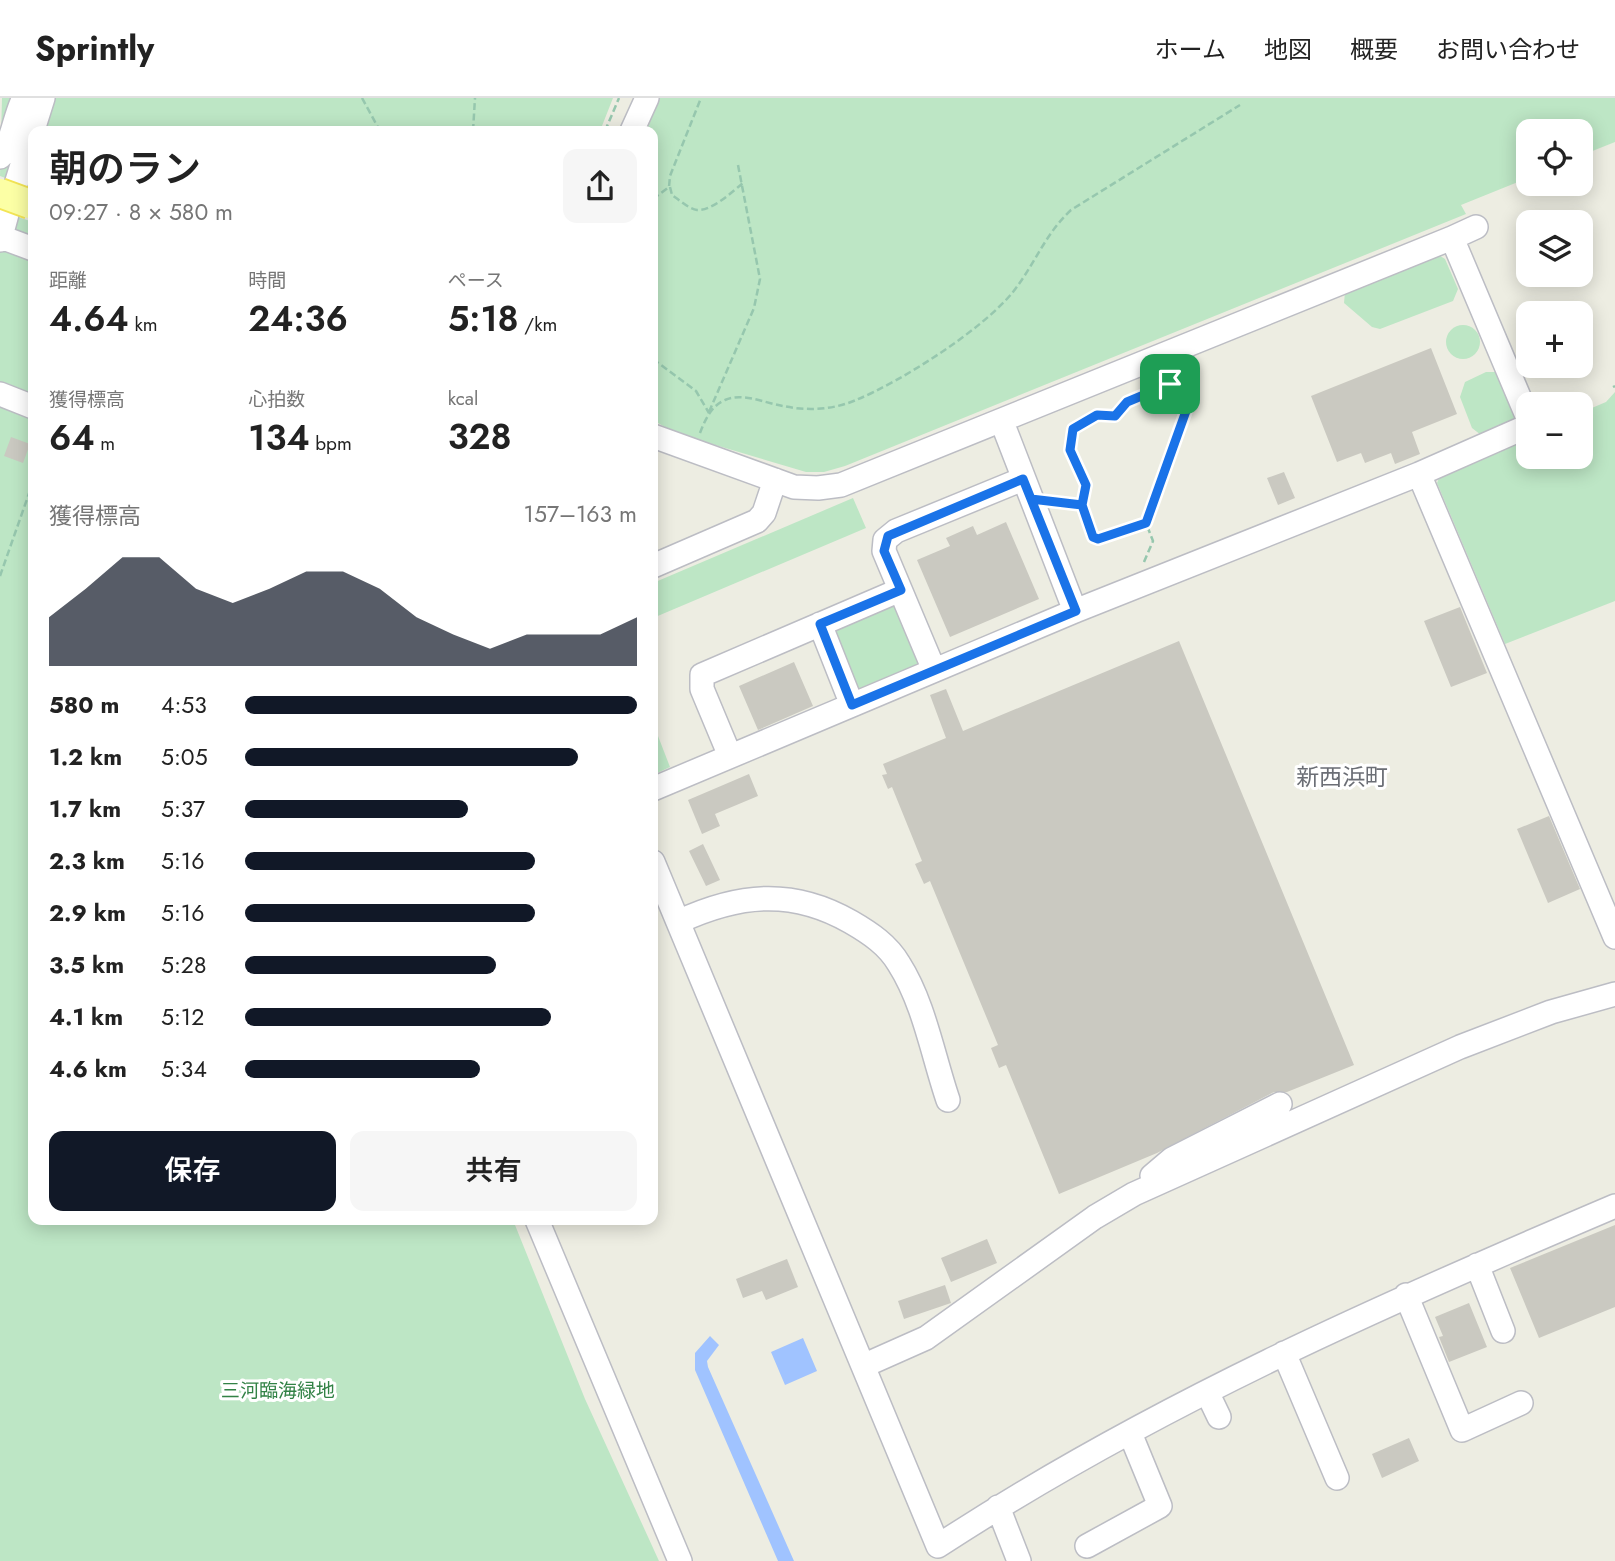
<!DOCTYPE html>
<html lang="ja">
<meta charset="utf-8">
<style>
:root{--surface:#fff;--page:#f6f6f6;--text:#222;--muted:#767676;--line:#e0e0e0;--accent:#111827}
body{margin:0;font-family:Jost,"Noto Sans JP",sans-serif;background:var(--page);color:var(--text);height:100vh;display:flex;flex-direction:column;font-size:26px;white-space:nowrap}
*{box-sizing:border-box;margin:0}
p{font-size:23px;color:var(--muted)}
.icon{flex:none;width:38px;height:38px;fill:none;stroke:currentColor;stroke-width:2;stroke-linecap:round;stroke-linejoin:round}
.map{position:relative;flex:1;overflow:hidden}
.drawer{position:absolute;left:28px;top:28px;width:630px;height:1099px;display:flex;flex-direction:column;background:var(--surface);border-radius:14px;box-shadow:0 4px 18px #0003}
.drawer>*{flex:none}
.controls{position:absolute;left:1516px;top:21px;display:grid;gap:14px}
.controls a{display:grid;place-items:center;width:77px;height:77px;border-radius:14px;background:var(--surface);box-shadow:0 4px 18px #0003;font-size:35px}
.pin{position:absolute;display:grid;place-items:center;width:60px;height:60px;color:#fff;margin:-30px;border-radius:14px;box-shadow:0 4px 10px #0006}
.round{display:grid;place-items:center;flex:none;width:74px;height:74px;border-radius:14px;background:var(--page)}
.summary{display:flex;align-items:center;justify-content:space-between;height:119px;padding:0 21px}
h1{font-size:38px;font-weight:600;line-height:52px}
.metrics{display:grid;grid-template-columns:repeat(3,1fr);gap:10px;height:119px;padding:7px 21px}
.metrics div{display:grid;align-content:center}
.metrics b{font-size:35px;font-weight:600}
.metrics small{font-size:19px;font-weight:400}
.metrics p{font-size:19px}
.chart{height:196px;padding:14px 21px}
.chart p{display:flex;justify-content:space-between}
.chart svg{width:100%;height:126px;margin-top:7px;fill:var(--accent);opacity:.7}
.primary-button{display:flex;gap:14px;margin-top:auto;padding:14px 21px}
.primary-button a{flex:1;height:80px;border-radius:14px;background:var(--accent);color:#fff;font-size:28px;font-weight:600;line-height:80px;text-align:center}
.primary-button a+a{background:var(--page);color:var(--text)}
ul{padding:0 21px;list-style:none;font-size:23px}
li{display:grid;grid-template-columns:112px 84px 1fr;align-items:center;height:52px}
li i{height:18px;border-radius:9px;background:var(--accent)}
header{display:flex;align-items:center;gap:42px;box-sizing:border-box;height:98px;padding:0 35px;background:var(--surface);border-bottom:2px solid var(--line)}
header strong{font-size:33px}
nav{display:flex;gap:38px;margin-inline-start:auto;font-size:24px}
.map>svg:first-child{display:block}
</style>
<header>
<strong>Sprintly</strong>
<nav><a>ホーム</a><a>地図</a><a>概要</a><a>お問い合わせ</a></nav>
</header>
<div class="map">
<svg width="1615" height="1463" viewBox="0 0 1615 1463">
<rect width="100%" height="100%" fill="#edede2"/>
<path fill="#bde6c5" d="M2,0H613L600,33H33V90L0,78Z
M660,0H1615V44L1580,58V33H1528V80L1461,107L1466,116L845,368L824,374H806L675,335L653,322V33H646Z
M0,113L33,124V1122H513L585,1301L659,1463H0Z
M1437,156L1445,161L1458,191L1453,203L1380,231L1372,229L1344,205L1345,194Z
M1446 244a17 17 0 1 1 34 0a17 17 0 1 1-34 0Z
M1486,274H1497L1517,322L1481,337L1472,330L1460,299L1465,284Z
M1615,294V503L1505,546L1437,385L1442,373L1528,337V359H1580V315L1606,304Z
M853,400L866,430L653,520V485Z
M890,505L901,508L923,560L917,570L864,592L852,589L831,538L837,527Z
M653,625L670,669L653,677Z"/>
<path fill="#a0c3ff" d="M710,1238L719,1247L707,1263L708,1269L794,1463H778L695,1272V1255Z
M803,1240L817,1273L785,1287L771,1254Z"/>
<path fill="#cac9c1" d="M1431,250L1457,316L1412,334L1420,356L1395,366L1391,355L1365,365L1361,355L1337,364L1311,298Z
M11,339L30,346L23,365L4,358Z
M1284,374L1295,400L1278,407L1267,380Z
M1006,424L1039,501L950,539L917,462L950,448L946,440L973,428L977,437Z
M1460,509L1487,575L1451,589L1424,523Z
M1179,543L1354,967L1287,994H1274L1157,1055L1059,1096L1006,967L999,970L991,950L998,947L930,783L924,786L915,766L922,763L892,689L888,691L882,677L887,676L883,666L946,640L930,597L946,591L963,633Z
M794,564L813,608L758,632L739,588Z
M749,676L758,698L715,716L720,728L702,736L688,702Z
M1549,718L1580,791L1548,805L1517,731Z
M703,746L720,782L706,788L689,753Z
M1615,1127V1209L1539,1240L1510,1170Z
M987,1141L997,1165L951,1184L941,1160Z
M787,1161L798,1189L766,1202L762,1193L743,1200L736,1181Z
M945,1187L951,1205L904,1221L898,1203Z
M1469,1205L1487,1249L1449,1264L1439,1239L1443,1238L1435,1219Z
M1409,1340L1419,1363L1382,1380L1372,1356Z"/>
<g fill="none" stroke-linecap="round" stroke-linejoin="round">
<defs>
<path id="minor" d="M632,33L647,0
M0,59C11,50 15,15 24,0
M17,83L43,0
M1,139L33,151
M1452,140L1476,129
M0,142L7,116
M0,296L33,309
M1002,324L1075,513
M653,338L794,389L818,390L841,387L1452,140L1528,320
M1419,376L1615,839
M653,468L757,423L764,415L775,382
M820,526L852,607
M934,572L884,453L885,442L896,433L1023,381
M730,658L702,591V577L900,492
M653,691L1075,513L1419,376L1528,328
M653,764L938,1448C1150,1309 1382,1207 1615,1108
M678,824C738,796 792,790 851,824C870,835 888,847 899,866C924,905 933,958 948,1002
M1152,1078L1172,1061L1280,1006
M537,1122L680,1463
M1477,1167L1503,1233
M1406,1197L1462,1332L1521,1305
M1284,1255L1337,1380
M863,1268L926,1240L1095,1119L1134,1096L1460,949L1551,914L1615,896
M1207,1294L1219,1319
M998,1409L1019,1463
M1087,1448L1160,1408L1130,1335"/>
</defs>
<use href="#minor" stroke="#bcbdc4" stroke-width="26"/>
<path stroke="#96c7ae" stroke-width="2.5" stroke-dasharray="7 3.5" stroke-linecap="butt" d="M362,0L380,33
M473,33L475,0
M605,33L619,0
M670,89L672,97C678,101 689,111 697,112C712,113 732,94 743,85
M653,101L669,89L670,78L701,0
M653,261L696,293L709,315
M1160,278L1170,286
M1170,286L1176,290L1186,313L1150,420L1146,425L1098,441L1093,439L1082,413L1086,387L1070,352L1073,331L1097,317L1115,318L1127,304Z
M1613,289L1615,288
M709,314L754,210L760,181L738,67
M700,335C705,322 711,308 725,302C742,294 765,305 783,308C807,313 833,312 856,302C902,283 982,232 1013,194C1035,166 1045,136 1071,112L1240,7
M1054,404L1082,407
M1144,464L1153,443L1146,425
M0,478L33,384"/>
<use href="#minor" stroke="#fff" stroke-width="23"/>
<defs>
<path id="major-bridge" d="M0,95L30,106"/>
</defs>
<use href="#major-bridge" stroke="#f3e555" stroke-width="32" stroke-linecap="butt"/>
<use href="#major-bridge" stroke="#fcffa5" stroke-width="28"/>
</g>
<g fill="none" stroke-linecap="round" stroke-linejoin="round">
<defs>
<path id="route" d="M1170,286L1127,304L1115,318L1097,317L1073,331L1070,352L1086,387L1082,407L1031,401L1023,381L888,438L884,453L901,492L820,526L852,607L1076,513L1031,401L1082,407L1093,439L1098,441L1146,425L1186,313L1176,290L1170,286"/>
</defs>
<use href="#route" stroke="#fff" stroke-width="14"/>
<use href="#route" stroke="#1a73e8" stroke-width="9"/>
</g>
<g text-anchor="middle" stroke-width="6" stroke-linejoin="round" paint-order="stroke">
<g font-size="19" fill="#328246" stroke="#fff">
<text x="278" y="1299">三河臨海緑地</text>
</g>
<g font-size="23" fill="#6b6e75" stroke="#fff">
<text x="1342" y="687">新西浜町</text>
</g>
</g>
</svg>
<div class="controls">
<a><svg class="icon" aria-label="locate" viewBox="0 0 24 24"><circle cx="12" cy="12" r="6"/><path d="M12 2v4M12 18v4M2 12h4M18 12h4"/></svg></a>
<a><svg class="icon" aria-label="layers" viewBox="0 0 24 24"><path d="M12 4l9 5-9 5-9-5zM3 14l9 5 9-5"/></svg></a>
<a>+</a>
<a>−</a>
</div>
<div class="pin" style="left:1170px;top:286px;background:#1e9e55"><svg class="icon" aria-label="arrive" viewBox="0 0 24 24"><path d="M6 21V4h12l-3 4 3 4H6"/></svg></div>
<section class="drawer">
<div class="summary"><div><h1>朝のラン</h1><p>09:27 · 8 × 580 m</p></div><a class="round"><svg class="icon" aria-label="share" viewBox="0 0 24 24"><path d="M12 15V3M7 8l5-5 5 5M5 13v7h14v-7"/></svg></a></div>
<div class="metrics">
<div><p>距離</p><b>4.64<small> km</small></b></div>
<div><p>時間</p><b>24:36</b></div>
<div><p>ペース</p><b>5:18<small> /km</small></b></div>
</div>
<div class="metrics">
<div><p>獲得標高</p><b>64<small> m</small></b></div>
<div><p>心拍数</p><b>134<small> bpm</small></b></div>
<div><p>kcal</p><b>328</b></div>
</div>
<div class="chart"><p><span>獲得標高</span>157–163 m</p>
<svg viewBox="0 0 160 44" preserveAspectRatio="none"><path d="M0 44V27L10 17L20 6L30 6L40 17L50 22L60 17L70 11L80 11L90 17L100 27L110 33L120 38L130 33L140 33L150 33L160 27V44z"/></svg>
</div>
<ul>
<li><b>580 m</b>4:53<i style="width:100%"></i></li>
<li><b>1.2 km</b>5:05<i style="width:85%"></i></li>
<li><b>1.7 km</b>5:37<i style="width:57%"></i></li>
<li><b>2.3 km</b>5:16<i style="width:74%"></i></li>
<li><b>2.9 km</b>5:16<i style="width:74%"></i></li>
<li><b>3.5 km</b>5:28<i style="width:64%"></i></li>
<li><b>4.1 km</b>5:12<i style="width:78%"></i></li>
<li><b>4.6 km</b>5:34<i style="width:60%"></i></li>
</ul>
<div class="primary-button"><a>保存</a><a>共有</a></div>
</section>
</div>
